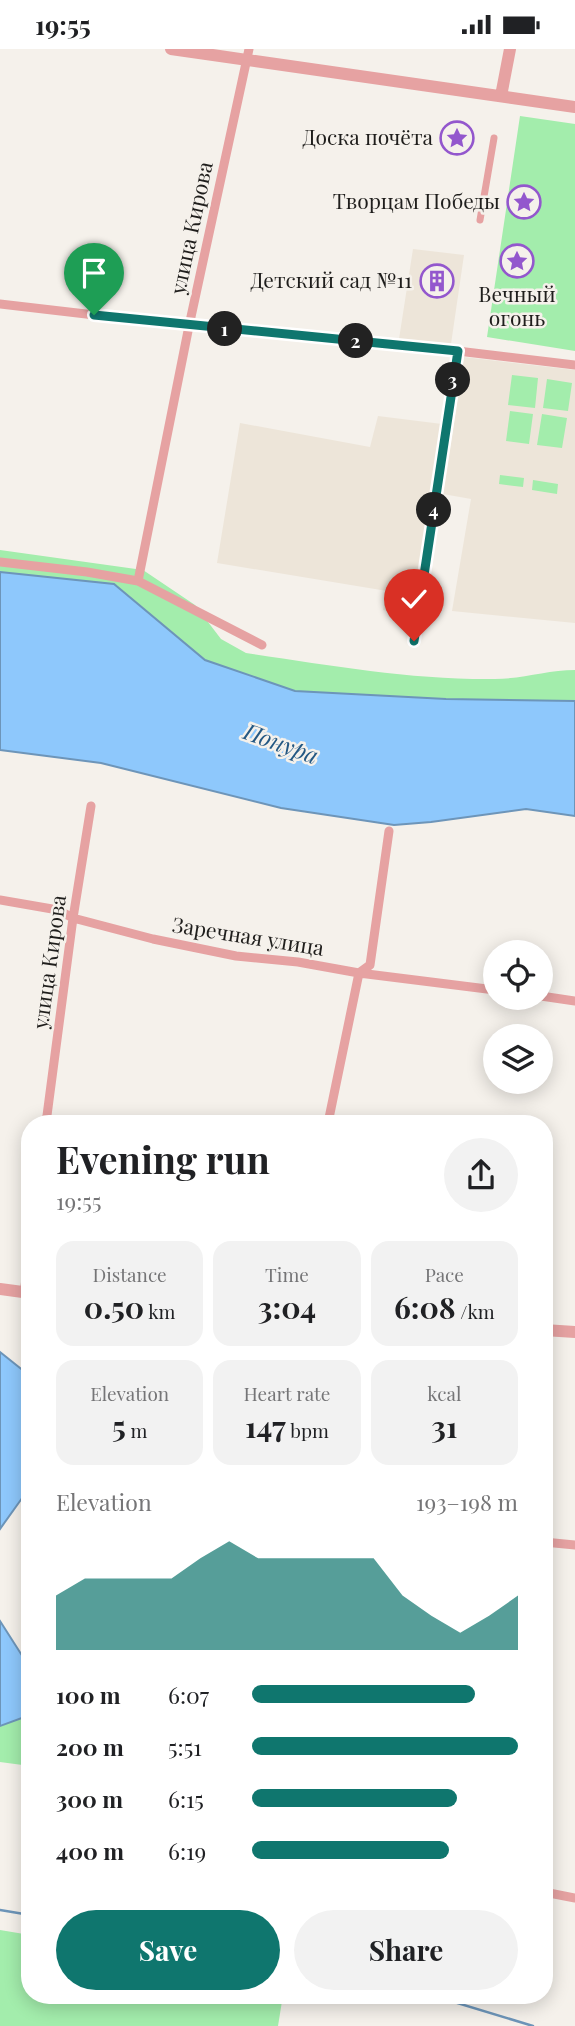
<!DOCTYPE html>
<meta charset="utf-8">
<style>
:root{--surface:#fff;--page:#f2f2f2;--text:#202124;--muted:#757577;--accent:#0f766e}
body{margin:0;font-family:"Playfair Display",serif;background:var(--page);color:var(--text);height:100vh;display:flex;flex-direction:column;font-size:26px;white-space:nowrap}
*{box-sizing:border-box;margin:0}
p{font-size:23px;color:var(--muted)}
.icon{flex:none;width:38px;height:38px;fill:none;stroke:currentColor;stroke-width:2;stroke-linecap:round;stroke-linejoin:round}
.map{position:relative;flex:1;overflow:hidden}
.side{position:absolute;left:21px;top:1066px;width:532px;height:889px;display:flex;flex-direction:column;background:var(--surface);border-radius:28px;box-shadow:0 4px 18px #0003}
.side>*{flex:none}
.fabs{position:absolute;left:483px;top:891px;display:grid;gap:14px}
.fabs a{display:grid;place-items:center;width:70px;height:70px;border-radius:50%;background:var(--surface);box-shadow:0 4px 18px #0003;font-size:35px}
.pin{position:absolute;display:grid;place-items:center;width:60px;height:60px;color:#fff;margin:-72px -30px;border-radius:50% 50% 50% 0;rotate:-45deg;box-shadow:0 0 7px #0007}
.pin .icon{rotate:45deg}
.km{position:absolute;width:35px;height:35px;margin:-18px;border-radius:50%;background:#222;color:#fff;font-size:19px;line-height:35px;text-align:center}
.round{display:grid;place-items:center;flex:none;width:74px;height:74px;border-radius:37px;background:var(--page)}
.overview{display:flex;align-items:center;justify-content:space-between;height:119px;padding:0 35px}
h1{font-size:38px;font-weight:700;line-height:52px}
.stats{display:grid;grid-template-columns:repeat(3,1fr);gap:10px;height:119px;padding:7px 35px}
.stats div{display:grid;align-content:center;border-radius:18px;background:var(--page);text-align:center}
.stats b{font-size:30px;font-weight:700}
.stats small{font-size:19px;font-weight:400}
.stats p{font-size:19px}
.chart{height:196px;padding:14px 35px}
.chart p{display:flex;justify-content:space-between}
.chart svg{width:100%;height:126px;margin-top:7px;fill:var(--accent);opacity:.7}
.primary-button{display:flex;gap:14px;margin-top:auto;padding:14px 35px}
.primary-button a{flex:1;height:80px;border-radius:42px;background:var(--accent);color:#fff;font-size:28px;font-weight:700;line-height:80px;text-align:center}
.primary-button a+a{background:var(--page);color:var(--text)}
ul{padding:0 35px;list-style:none;font-size:23px}
li{display:grid;grid-template-columns:112px 84px 1fr;align-items:center;height:52px}
li i{height:18px;border-radius:9px;background:var(--accent)}
.status{display:flex;justify-content:space-between;align-items:center;height:49px;padding:0 35px;background:var(--surface);direction:ltr}
.status svg{height:19px;fill:currentColor}
.map>svg:first-child{display:block}
</style>
<div class="status"><b>19:55</b><svg viewBox="0 0 49 12"><path d="M0 12V9h3v3zM5 12V6h3v6zM10 12V3h3v9zM15 12V0h3v12zM26 1h20v11H26zM47 4h2v5h-2z"/></svg></div>
<div class="map">
<svg width="575" height="1977" viewBox="0 0 575 1977">
<rect width="100%" height="100%" fill="#f5f1eb"/>
<path fill="#ede5d9" d="M413,200L464,206L451,295L399,290Z
M464,308L575,321V574L452,562L471,450L443,445Z
M378,367L442,375L412,566L383,561L387,542L217,514L240,374L370,398Z"/>
<path fill="#a3edac" d="M520,67L575,75V302L487,288Z
M512,326L538,329L535,359L508,356Z
M547,330L572,334L568,362L543,359Z
M510,362L533,365L529,395L506,392Z
M542,365L567,369L562,399L537,396Z
M500,426L524,429L523,438L499,435Z
M533,431L558,435L557,445L532,441Z
M0,501L143,521L195,556L221,590L246,604C328,616 412,631 495,630C522,630 548,621 575,621V652L446,650L294,642L205,611L114,535L0,523Z
M30,1666V1717L0,1713V1677Z
M0,1881L30,1886V1946H283L278,1977H0Z"/>
<path fill="#8ec8fc" stroke="#6d95b9" stroke-width="2" d="M0,523L114,535L205,611L295,642L446,650L575,652V767L526,760L431,773L394,776L281,759L101,714L0,701Z
M0,1303L30,1327V1438L0,1480Z
M0,1572L30,1619V1666L0,1677Z"/>
<g fill="none" stroke-linecap="round" stroke-linejoin="round">
<path stroke="#6d95b9" stroke-width="2.5" d="M0,1861L30,1866
M431,1946L533,1977"/>
<path stroke="#e6a2a2" stroke-width="7" d="M480,171L494,89"/>
<path stroke="#e6a2a2" stroke-width="9" d="M0,255L189,277L449,301L575,316
M0,513L87,523L138,532L262,596
M138,532L189,277L249,0
M414,592L458,302
M0,851L58,861L73,869L153,890L236,907L298,913L359,924L495,941
M541,947L575,952
M46,1074L73,869L91,757
M328,1074L359,924L370,916L389,782
M24,1244L30,1202
M544,1493L575,1496
M544,1843L575,1849"/>
<path stroke="#e6a2a2" stroke-width="12" d="M171,0L575,58
M501,47L510,0
M0,1240L30,1244
M544,1281L575,1283"/>
</g>
<g fill="none" stroke-linecap="round" stroke-linejoin="round">
<defs>
<path id="route" d="M94,266L458,302L414,592"/>
</defs>
<use href="#route" stroke="#fff" stroke-width="14"/>
<use href="#route" stroke="#0f766e" stroke-width="9"/>
</g>
<defs>
<symbol id="sight-ring" viewBox="-11 -11 22 22"><circle r="9.5" fill="#f5f1eb" stroke="#9357cd" stroke-width="1.5"/><path d="M0-6L1.8-2.2L6-1.7L2.9 1.2L3.7 5.4L0 3.3L-3.7 5.4L-2.9 1.2L-6-1.7L-1.8-2.2Z" fill="#9357cd"/></symbol>
<symbol id="building-ring" viewBox="-11 -11 22 22"><circle r="9.5" fill="#f5f1eb" stroke="#9357cd" stroke-width="1.5"/><path d="M-4-6H4V6H1V3H-1V6H-4ZM-2.5-4.3h1.7v1.8h-1.7ZM.8-4.3h1.7v1.8H.8ZM-2.5-1h1.7V.8h-1.7ZM.8-1h1.7V.8H.8Z" fill="#9357cd"/></symbol>
</defs>
<g fill-rule="evenodd">
<use href="#sight-ring" x="438" y="70" width="38" height="38"/>
<use href="#sight-ring" x="505" y="134" width="38" height="38"/>
<use href="#sight-ring" x="498" y="193" width="38" height="38"/>
<use href="#building-ring" x="418" y="213" width="38" height="38"/>
</g>
<g text-anchor="middle" stroke-width="5" stroke-linejoin="round" paint-order="stroke">
<g font-size="21" fill="#1f1e1c" stroke="#f5f1eb" text-anchor="end">
<text x="433" y="96">Доска почёта</text>
<text x="500" y="160">Творцам Победы</text>
<text x="412" y="239">Детский сад №11</text>
<text x="517" y="253" text-anchor="middle">Вечный<tspan x="517" dy="24">огонь</tspan></text>
</g>
<g font-size="21" fill="#1f1e1c" stroke="#f5f1eb">
<text transform="translate(192 179) rotate(-78)" y="7">улица Кирова</text>
<text transform="translate(248 888) rotate(9)" y="7">Заречная улица</text>
<text transform="translate(50 913) rotate(-82)" y="7">улица Кирова</text>
</g>
<g font-size="23" font-style="italic" fill="#245883" stroke="#f5f1eb">
<text transform="translate(281 695) rotate(20)" y="8">Понура</text>
</g>
</g>
</svg>
<div class="fabs">
<a><svg class="icon" aria-label="locate" viewBox="0 0 24 24"><circle cx="12" cy="12" r="6"/><path d="M12 2v4M12 18v4M2 12h4M18 12h4"/></svg></a>
<a><svg class="icon" aria-label="layers" viewBox="0 0 24 24"><path d="M12 4l9 5-9 5-9-5zM3 14l9 5 9-5"/></svg></a>
</div>
<div class="pin" style="left:94px;top:266px;background:#1e9e55"><svg class="icon" aria-label="arrive" viewBox="0 0 24 24"><path d="M6 21V4h12l-3 4 3 4H6"/></svg></div>
<div class="pin" style="left:414px;top:592px;background:#d93025"><svg class="icon" aria-label="check" viewBox="0 0 24 24"><path d="M5 12l5 5 9-10"/></svg></div>
<b class="km" style="left:225px;top:280px">1</b>
<b class="km" style="left:356px;top:292px">2</b>
<b class="km" style="left:453px;top:331px">3</b>
<b class="km" style="left:434px;top:461px">4</b>
<section class="side">
<div class="overview"><div><h1>Evening run</h1><p>19:55</p></div><a class="round"><svg class="icon" aria-label="share" viewBox="0 0 24 24"><path d="M12 15V3M7 8l5-5 5 5M5 13v7h14v-7"/></svg></a></div>
<div class="stats">
<div><p>Distance</p><b>0.50<small> km</small></b></div>
<div><p>Time</p><b>3:04</b></div>
<div><p>Pace</p><b>6:08<small> /km</small></b></div>
</div>
<div class="stats">
<div><p>Elevation</p><b>5<small> m</small></b></div>
<div><p>Heart rate</p><b>147<small> bpm</small></b></div>
<div><p>kcal</p><b>31</b></div>
</div>
<div class="chart"><p><span>Elevation</span>193–198 m</p>
<svg viewBox="0 0 160 44" preserveAspectRatio="none"><path d="M0 44V25L10 19L20 19L30 19L40 19L50 12L60 6L70 12L80 12L90 12L100 12L110 12L120 25L130 32L140 38L150 32L160 25V44z"/></svg>
</div>
<ul>
<li><b>100 m</b>6:07<i style="width:84%"></i></li>
<li><b>200 m</b>5:51<i style="width:100%"></i></li>
<li><b>300 m</b>6:15<i style="width:77%"></i></li>
<li><b>400 m</b>6:19<i style="width:74%"></i></li>
</ul>
<div class="primary-button"><a>Save</a><a>Share</a></div>
</section>
</div>
